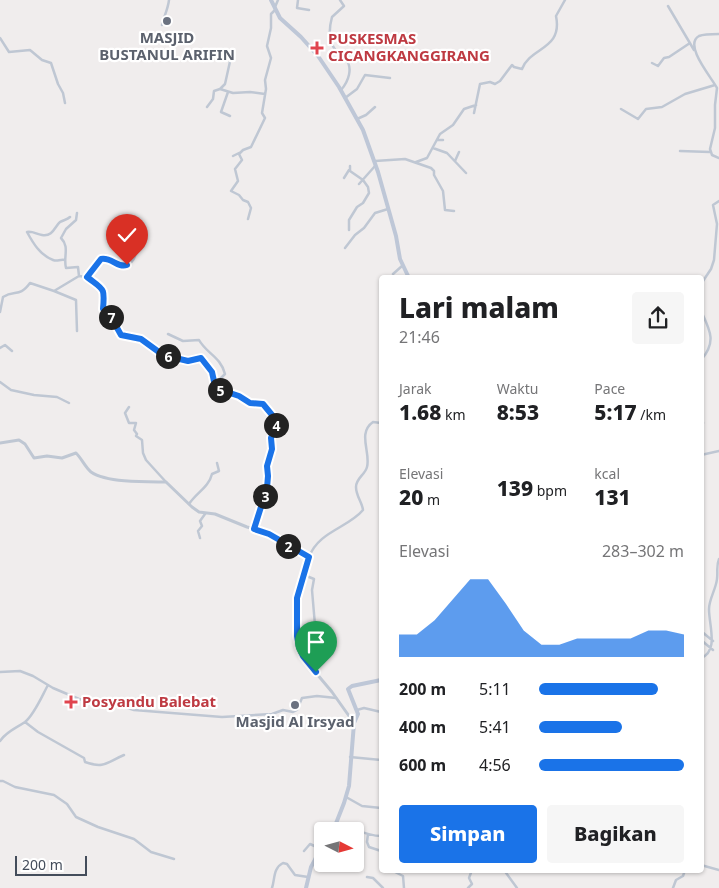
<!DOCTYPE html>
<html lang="id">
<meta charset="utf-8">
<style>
:root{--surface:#fff;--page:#f6f6f6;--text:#202124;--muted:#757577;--accent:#1a73e8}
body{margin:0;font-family:"Noto Sans",sans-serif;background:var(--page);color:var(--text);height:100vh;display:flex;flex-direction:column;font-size:19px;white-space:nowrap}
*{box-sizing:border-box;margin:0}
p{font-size:16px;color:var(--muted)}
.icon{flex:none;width:28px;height:28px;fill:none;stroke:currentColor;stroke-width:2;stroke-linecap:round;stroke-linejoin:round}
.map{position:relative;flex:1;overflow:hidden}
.details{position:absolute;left:379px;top:275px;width:325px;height:598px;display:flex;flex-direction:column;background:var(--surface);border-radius:5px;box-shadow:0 1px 4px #0004}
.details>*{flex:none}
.needle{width:32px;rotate:96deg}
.controls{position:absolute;left:314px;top:822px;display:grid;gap:10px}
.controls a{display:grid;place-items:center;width:50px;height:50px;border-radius:5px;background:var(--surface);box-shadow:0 1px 4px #0004;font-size:25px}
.scale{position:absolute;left:15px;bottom:12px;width:72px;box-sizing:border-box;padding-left:5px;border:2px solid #444d5b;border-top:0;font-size:14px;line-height:18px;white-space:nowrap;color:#444d5b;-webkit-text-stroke:4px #fff;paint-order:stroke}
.pin{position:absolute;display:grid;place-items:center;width:42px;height:42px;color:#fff;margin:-51px -21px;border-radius:50% 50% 50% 0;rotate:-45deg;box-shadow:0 0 5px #0007}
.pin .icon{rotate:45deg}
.km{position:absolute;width:25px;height:25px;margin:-12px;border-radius:50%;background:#222;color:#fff;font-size:14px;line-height:25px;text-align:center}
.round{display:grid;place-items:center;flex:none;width:52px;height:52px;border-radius:5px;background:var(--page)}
.headline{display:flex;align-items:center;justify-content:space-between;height:85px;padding:0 20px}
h1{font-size:28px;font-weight:800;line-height:38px}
.metrics{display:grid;grid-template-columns:repeat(3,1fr);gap:8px;height:85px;padding:5px 20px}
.metrics div{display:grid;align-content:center}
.metrics b{font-size:21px;font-weight:800}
.metrics small{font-size:14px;font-weight:400}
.metrics p{font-size:14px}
.chart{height:140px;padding:10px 20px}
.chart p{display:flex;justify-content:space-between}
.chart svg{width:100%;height:90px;margin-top:5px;fill:var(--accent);opacity:.7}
.button{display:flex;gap:10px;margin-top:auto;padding:10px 20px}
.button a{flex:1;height:58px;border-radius:5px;background:var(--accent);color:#fff;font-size:20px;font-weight:800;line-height:58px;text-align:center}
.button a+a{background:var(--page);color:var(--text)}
ul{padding:0 20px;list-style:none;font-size:16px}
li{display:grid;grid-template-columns:80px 60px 1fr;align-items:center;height:38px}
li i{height:12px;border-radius:6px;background:var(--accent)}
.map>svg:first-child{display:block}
</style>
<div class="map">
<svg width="719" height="888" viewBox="0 0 719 888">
<rect width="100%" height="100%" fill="#f0eded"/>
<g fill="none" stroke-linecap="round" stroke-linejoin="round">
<path stroke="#bfc7d3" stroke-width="2.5" d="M298,0L297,8L309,10
M340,0L344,6L332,17C329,28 328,41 336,51C338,54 342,55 345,58C354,68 348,82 341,90
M668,6L694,50
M275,7L278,0
M162,25C164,16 168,9 169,0
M719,34C713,34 704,34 699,36C683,45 712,78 717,88L715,105V128L710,149L712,155L719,158
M0,38L9,52L30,50L42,60L51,63L58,84L63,93L65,103
M231,57L225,84L220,89L233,93L250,92L265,94
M652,63L658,66L664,58L669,57L690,43
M228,92L221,112L230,116
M345,98L357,89L365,75L390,78
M207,107L213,99L214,91L220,89
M621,109L638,119L646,109L662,107L685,94L715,85
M474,113L480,84L490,82L495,84L500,81L512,65L514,67L522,69C530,47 563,50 556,16L565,0
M357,119L366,115L375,107
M437,140H443
M433,148L447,153L466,173
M680,151L710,152
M233,156L239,153
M375,161L405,159L431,168L434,171V175L443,191L445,210L454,211
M455,161L459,152
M416,162L427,158L440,134L453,125L464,109L476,105
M344,178L349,170
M359,184L375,166
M77,213L76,220L66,229L61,238C70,247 63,257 66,268L78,267L79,276
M248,219L251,208L248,202L243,200L239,195L231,191L238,181L235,169L242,160L239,154L243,150L251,147L265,118L262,113L266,89L265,80L271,58L267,46L271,28V14L275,10
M349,230V220L357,207L363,203L369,193L368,187L363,180L350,171V166
M345,248L355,235L364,228L375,213L388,209
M65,260C59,259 58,262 53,260C40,255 33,243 27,232C33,231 36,234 42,235C53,237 55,226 60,222C63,220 67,220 70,217
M393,274L402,266
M87,277L101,259H109L121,266C133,266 137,256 136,245
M701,284L711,269L714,260L717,224L713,205L719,201
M54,291L76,300L77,331
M701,311C710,330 717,342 701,360
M0,312L3,297C15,289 19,298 30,283L54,291L79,276L87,277L104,291L103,309L111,317L121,335L143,340L156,351L163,355L189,361L201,358L212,372L214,384L219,389L239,395L250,403L263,404L277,421L271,437L272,449L267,466L268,476L267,488L254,529
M168,334L183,341L199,340C206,353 221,357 225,374L219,380L213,381
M0,348L5,345L12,351
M0,382L11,390L34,395L57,397L69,403
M129,407L125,413L129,423H136L134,430L137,434L136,436L142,440L143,453L146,460L166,482
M701,411L703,423L701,431
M701,455L719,451
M189,504C196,493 209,487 212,474L219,471L217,463
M200,538L198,531L202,526L200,521L205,514
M309,557C319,531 348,528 363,510C362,502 356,496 356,487C356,478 365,475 367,467C371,453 357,433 373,422L381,423
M304,575L314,579L312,590L316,637
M701,631L713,641
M298,640L315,637L327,638
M701,640L713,650
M701,658C719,651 709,626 709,609C709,599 716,589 717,579C718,571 716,566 719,559
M0,672L20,671L33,676L53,688L79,699L97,703L118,705L134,710L222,717L272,714L283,710L293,712L297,710L302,698L317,696L336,698
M357,710L364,708L381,712
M25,722L38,732L84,758L85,762C105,769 107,762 124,755
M0,741C7,731 15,729 25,722C34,715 42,696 48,685
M350,757L381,760
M0,781H3L15,787L54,795L67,804L76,817L98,827L134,839L151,852L174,859
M346,797L362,806L381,808
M336,823C351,827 366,836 381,836
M368,834L367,842L369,847L381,851
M304,851L310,844L321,849
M315,858L322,860
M332,864L338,865
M701,865L719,870
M394,870L395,872L403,876L404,888
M504,870L517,888
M367,877L373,878L383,888
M272,888C275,879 273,868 283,863L287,864L295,875L308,877
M468,888L472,884L469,878L472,870
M673,888L676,880L683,876L685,870"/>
<path stroke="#bfc7d3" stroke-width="3" d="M0,443L19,440L25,444L34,458L47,456L62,458L76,453C82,459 85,467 91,472C107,483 147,482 166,482L192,507L199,512L215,514L247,527L266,532L309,557L297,598V636L299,647L306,661L332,692L354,723"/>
<path stroke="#bec7d7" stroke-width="4" d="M271,0L280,18L301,37L318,56L339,87L363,130L378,172L396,236L400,259L409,278
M333,831L344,803L349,786L354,723L358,714L348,689L352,686L381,680
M306,888L311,867L322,847"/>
</g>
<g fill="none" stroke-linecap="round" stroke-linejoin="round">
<defs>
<path id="route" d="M127,265C117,268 112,257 101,259L87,277C104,290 105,287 103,309L111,317L121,335L141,339L163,355L188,361L201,358L212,372L215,386L221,390L239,396L250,403L263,404L277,421L271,438L272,449L267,466L268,476L267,488L254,529L269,534L309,557L297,598V636L299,647L303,656L316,672"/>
</defs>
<use href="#route" stroke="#fff" stroke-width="10"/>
<use href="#route" stroke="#1a73e8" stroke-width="6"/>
</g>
<g fill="#6b7280" stroke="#fff" stroke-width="2">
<circle cx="167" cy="21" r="5"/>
<circle cx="295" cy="705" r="5"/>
</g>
<g fill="#e0444e" stroke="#fff" stroke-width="2">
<path d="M314.5 40.5h5v5h5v5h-5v5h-5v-5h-5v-5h5z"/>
<path d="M68.5 694.5h5v5h5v5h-5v5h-5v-5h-5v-5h5z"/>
</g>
<g text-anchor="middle" stroke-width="4.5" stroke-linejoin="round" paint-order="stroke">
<g font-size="15" font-weight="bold" fill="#5b616d" stroke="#fff">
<text x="167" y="43">MASJID<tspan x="167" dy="17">BUSTANUL ARIFIN</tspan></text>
<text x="295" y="727">Masjid Al Irsyad</text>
</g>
<g font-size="15" font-weight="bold" fill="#be3a42" stroke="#fff" text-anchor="start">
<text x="328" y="44">PUSKESMAS<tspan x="328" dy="17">CICANGKANGGIRANG</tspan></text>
<text x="82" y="707">Posyandu Balebat</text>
</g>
</g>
</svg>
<div class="controls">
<a><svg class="needle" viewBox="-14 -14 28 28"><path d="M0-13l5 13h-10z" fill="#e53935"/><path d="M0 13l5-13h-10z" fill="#757577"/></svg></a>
</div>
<div class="scale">200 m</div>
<div class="pin" style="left:316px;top:672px;background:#1e9e55"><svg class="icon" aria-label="arrive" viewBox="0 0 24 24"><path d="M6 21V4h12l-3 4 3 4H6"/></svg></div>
<div class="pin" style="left:127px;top:265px;background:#d93025"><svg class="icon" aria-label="check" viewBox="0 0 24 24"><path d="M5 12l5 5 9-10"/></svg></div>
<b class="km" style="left:288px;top:546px">2</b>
<b class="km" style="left:265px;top:496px">3</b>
<b class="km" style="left:276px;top:425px">4</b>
<b class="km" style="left:220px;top:390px">5</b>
<b class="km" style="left:168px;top:356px">6</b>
<b class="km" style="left:111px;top:317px">7</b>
<section class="details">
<div class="headline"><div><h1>Lari malam</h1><p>21:46</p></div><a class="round"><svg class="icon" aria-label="share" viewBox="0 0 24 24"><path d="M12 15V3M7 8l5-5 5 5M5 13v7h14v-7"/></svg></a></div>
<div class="metrics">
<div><p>Jarak</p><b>1.68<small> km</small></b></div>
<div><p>Waktu</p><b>8:53</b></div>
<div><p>Pace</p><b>5:17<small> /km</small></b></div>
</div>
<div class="metrics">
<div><p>Elevasi</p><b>20<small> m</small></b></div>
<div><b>139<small> bpm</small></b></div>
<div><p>kcal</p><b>131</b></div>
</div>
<div class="chart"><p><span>Elevasi</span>283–302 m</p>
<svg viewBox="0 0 160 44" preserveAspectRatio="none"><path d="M0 44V33L10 33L20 26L30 16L40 6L50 6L60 18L70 31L80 38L90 38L100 35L110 35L120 35L130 35L140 31L150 31L160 33V44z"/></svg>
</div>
<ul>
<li><b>200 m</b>5:11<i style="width:82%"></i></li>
<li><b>400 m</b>5:41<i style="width:57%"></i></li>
<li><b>600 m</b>4:56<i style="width:100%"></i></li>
</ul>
<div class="button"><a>Simpan</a><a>Bagikan</a></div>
</section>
</div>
